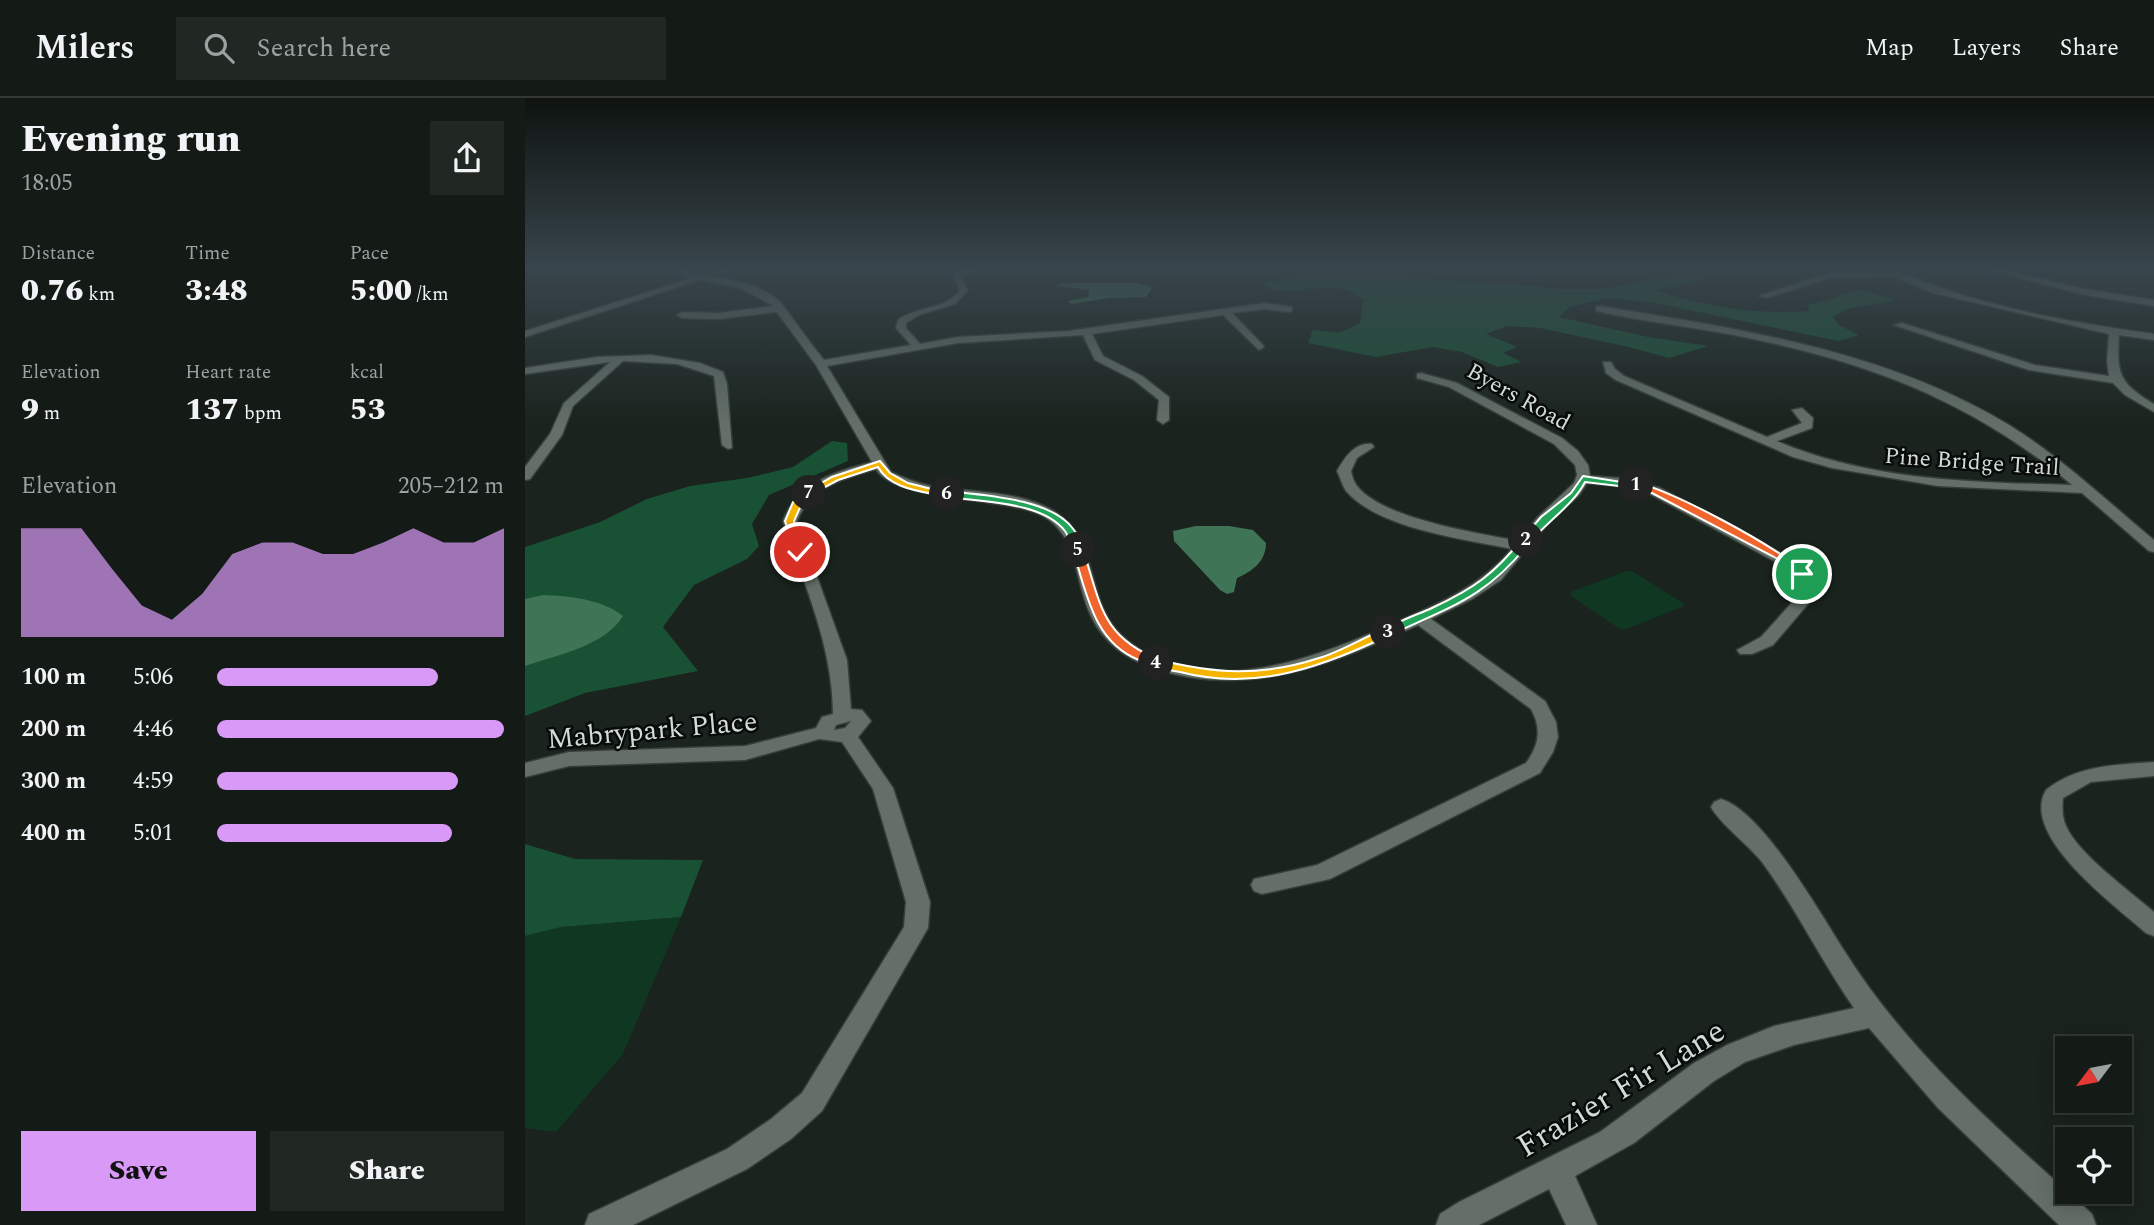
<!DOCTYPE html>
<meta charset="utf-8">
<style>
:root{--surface:#141a16;--page:#212723;--text:#f1f3f6;--muted:#9da1a1;--line:#333835;--accent:#d99af7}
body{margin:0;font-family:Spectral,serif;background:var(--page);color:var(--text);height:100vh;display:flex;flex-direction:column;font-size:26px;white-space:nowrap}
*{box-sizing:border-box;margin:0}
p{font-size:23px;color:var(--muted)}
.icon{flex:none;width:38px;height:38px;fill:none;stroke:currentColor;stroke-width:2;stroke-linecap:round;stroke-linejoin:round}
.map{position:relative;flex:1;overflow:hidden}
.side{display:flex;flex-direction:column;background:var(--surface);width:525px}
.side>*{flex:none}
.needle{width:46px;rotate:238deg}
.buttons{position:absolute;left:1530px;top:938px;display:grid;gap:14px}
.buttons a{display:grid;place-items:center;width:77px;height:77px;border-radius:0px;background:var(--surface);box-shadow:0 4px 18px #0003,0 0 0 2px var(--line);font-size:35px}
.pin{position:absolute;display:grid;place-items:center;width:60px;height:60px;color:#fff;margin:-30px;border:4px solid #fff;border-radius:50%;box-shadow:0 2px 7px #0007}
.km{position:absolute;width:35px;height:35px;margin:-18px;border-radius:50%;background:#222;color:#fff;font-size:19px;line-height:35px;text-align:center}
.round{display:grid;place-items:center;flex:none;width:74px;height:74px;border-radius:0px;background:var(--page)}
.headline{display:flex;align-items:center;justify-content:space-between;height:119px;padding:0 21px}
h1{font-size:38px;font-weight:800;line-height:52px}
.figures{display:grid;grid-template-columns:repeat(3,1fr);gap:10px;height:119px;padding:7px 21px}
.figures div{display:grid;align-content:center}
.figures b{font-size:30px;font-weight:800}
.figures small{font-size:19px;font-weight:400}
.figures p{font-size:19px}
.chart{height:196px;padding:14px 21px}
.chart p{display:flex;justify-content:space-between}
.chart svg{width:100%;height:126px;margin-top:7px;fill:var(--accent);opacity:.7}
.action{display:flex;gap:14px;margin-top:auto;padding:14px 21px}
.action a{flex:1;height:80px;border-radius:0px;background:var(--accent);color:#111;font-size:28px;font-weight:800;line-height:80px;text-align:center}
.action a+a{background:var(--page);color:var(--text)}
ul{padding:0 21px;list-style:none;font-size:23px}
li{display:grid;grid-template-columns:112px 84px 1fr;align-items:center;height:52px}
li i{height:18px;border-radius:9px;background:var(--accent)}
header{display:flex;align-items:center;gap:42px;box-sizing:border-box;height:98px;padding:0 35px;background:var(--surface);border-bottom:2px solid var(--line)}
header strong{font-size:33px}
nav{display:flex;gap:38px;margin-inline-start:auto;font-size:24px}
.search{width:490px;height:63px;background:var(--page);display:flex;align-items:center;gap:18px;box-sizing:border-box;padding:0 24px;border-radius:0px;color:var(--muted);font-size:26px}
main{display:flex;flex:1;min-height:0}
.map>svg:first-child{display:block}
</style>
<header>
<strong>Milers</strong>
<div class="search"><svg class="icon" aria-label="search" viewBox="0 0 24 24"><circle cx="10" cy="10" r="6"/><path d="M15 15l6 6"/></svg>Search here</div>
<nav><a>Map</a><a>Layers</a><a>Share</a></nav>
</header>
<main>
<section class="side">
<div class="headline"><div><h1>Evening run</h1><p>18:05</p></div><a class="round"><svg class="icon" aria-label="share" viewBox="0 0 24 24"><path d="M12 15V3M7 8l5-5 5 5M5 13v7h14v-7"/></svg></a></div>
<div class="figures">
<div><p>Distance</p><b>0.76<small> km</small></b></div>
<div><p>Time</p><b>3:48</b></div>
<div><p>Pace</p><b>5:00<small> /km</small></b></div>
</div>
<div class="figures">
<div><p>Elevation</p><b>9<small> m</small></b></div>
<div><p>Heart rate</p><b>137<small> bpm</small></b></div>
<div><p>kcal</p><b>53</b></div>
</div>
<div class="chart"><p><span>Elevation</span>205–212 m</p>
<svg viewBox="0 0 160 44" preserveAspectRatio="none"><path d="M0 44V6L10 6L20 6L30 20L40 33L50 38L60 29L70 15L80 11L90 11L100 15L110 15L120 11L130 6L140 11L150 11L160 6V44z"/></svg>
</div>
<ul>
<li><b>100 m</b>5:06<i style="width:77%"></i></li>
<li><b>200 m</b>4:46<i style="width:100%"></i></li>
<li><b>300 m</b>4:59<i style="width:84%"></i></li>
<li><b>400 m</b>5:01<i style="width:82%"></i></li>
</ul>
<div class="action"><a>Save</a><a>Share</a></div>
</section>
<div class="map">
<svg width="1629" height="1127" viewBox="0 0 1629 1127">
<rect width="100%" height="100%" fill="#1a231d"/>
<path fill="#0f3722" d="M1101,473H1107L1158,505L1159,508L1102,531H1095L1046,498V494Z
M156,819L98,956L31,1034L0,1030V838L36,829Z"/>
<path fill="#195134" d="M768,168H870L895,181L1003,187L1028,191H1081L1176,171L1173,169L1175,168H1239L1130,192C1180,209 1231,217 1284,213L1283,207L1335,192L1371,202L1322,211L1308,219L1314,227L1334,237L1314,243L1130,205L1083,200L1045,209L1034,219L1123,239L1183,248L1144,260L1104,249L1015,230L982,228L961,236L992,249L978,255L997,264L973,269L937,254L908,249L851,259L783,245L788,232L814,235L835,225L838,201C832,198 825,192 818,191C791,184 760,202 737,186L767,180L773,170Z
M307,343L322,345L323,363L244,397L227,426L234,448L222,461L169,487L138,529L173,573L60,595L0,618V449L75,424L122,401L165,388L222,380L268,369Z
M0,746L50,761L178,762L156,819L36,829L0,838Z"/>
<path fill="#3f7456" d="M536,185H613L628,189L621,199L585,200L546,206L543,203L563,199L564,192L530,188Z
M671,428H704L728,432L741,445C741,463 728,473 712,480L709,494L702,496L695,492L649,443L648,433Z
M18,497C44,498 77,501 98,518C80,548 32,557 0,568V501Z"/>
<g fill="none" stroke-linecap="round" stroke-linejoin="round">
<defs>
<path id="street" d="M152,168H160L163,174C193,181 239,182 259,209C272,226 285,245 299,262L386,247L371,230L373,222C391,208 421,212 435,192L428,177C439,169 449,168 462,168L436,180L443,192L430,206L394,217L381,225V230L395,246L433,239L543,233L740,205L767,209V213L764,214L740,211L707,215L738,247L739,249L734,252L698,217L567,236L578,258L617,278L644,299V322L638,326L632,322L634,302L609,282L570,262L558,237L433,245L302,268L366,374C379,380 392,385 406,388C446,395 496,392 530,414C575,442 560,503 596,537C671,607 789,561 867,526C912,507 955,489 987,451C939,441 854,431 821,393C817,387 815,379 812,373C820,359 830,344 847,346L849,349L832,360L826,373C827,378 829,384 832,388C858,421 953,435 993,443L1013,419L1049,385L1052,377L1050,367L1029,346L924,289L892,280V276L896,275L932,285L1037,340L1053,353L1063,367L1065,378L1094,380L1135,390L1274,465L1289,484L1288,500L1248,547L1227,556H1215L1212,552L1236,539L1272,499L1273,484L1264,471L1125,396L1094,388L1062,385L1054,397L1023,425L976,482L947,501L906,521L1020,603L1031,624L1033,639L1028,654L1015,675L805,781L737,796L729,793L726,787L729,781L792,767L1001,665C1014,647 1017,631 1006,611L893,527C809,565 726,600 634,572C605,563 579,546 566,518C549,483 554,436 516,417C479,399 370,403 351,371C319,380 285,389 272,423L322,562L326,611L337,612L346,623L333,639L368,690L405,804L403,830L297,1013L266,1041L222,1071L108,1127H60L64,1116L202,1051L246,1021L277,995L379,829L381,804L348,691L317,644L294,641L220,662L44,668L0,679V665L44,654L220,648L291,630L297,619L308,616C308,549 279,486 258,423C273,384 310,374 347,364L291,267L252,214L193,221L157,220L152,217L157,214L193,215L248,208L216,190L156,178ZM326,623L320,630L309,632L311,627Z
M673,168H691L698,171L694,173Z
M1364,168H1372L1375,174C1454,208 1543,224 1629,236V242L1594,237C1591,277 1595,285 1629,306V314L1600,297L1588,285L1504,272L1369,227L1377,225L1510,267L1584,278L1582,263L1584,236L1408,195L1370,179L1306,180L1241,200L1234,198L1305,174H1366Z
M1449,168H1463L1560,191L1629,202V208L1560,197Z
M1608,168H1617L1612,170Z
M1074,208C1215,231 1360,252 1484,327C1536,359 1582,403 1629,442V454L1624,453L1557,395L1413,388L1307,370L1268,359L1091,282L1081,275L1078,264H1086L1090,271L1099,278L1242,339L1277,325L1267,312L1277,310L1288,320L1287,330L1252,343C1345,383 1448,384 1547,387C1452,307 1352,267 1233,242C1179,230 1124,225 1071,213V209Z
M126,257L175,265L198,274L202,286L207,350L203,351L197,347L189,278L152,266L98,263L48,308L37,337L5,381L0,382V369L25,336L39,305L85,264L0,276V270L72,259Z
M1629,664V678L1566,684L1538,700C1537,709 1537,719 1541,728C1553,756 1605,793 1629,814V838L1621,835C1591,808 1494,738 1521,692C1552,667 1590,667 1629,664Z
M1196,701C1239,714 1297,819 1322,857C1386,958 1480,1037 1567,1116L1571,1127H1534L1413,1010L1344,930L1269,947L1220,964L1189,983L1109,1045L1050,1078L1072,1127H1041L1024,1091L954,1127H911L915,1116L934,1104L1075,1034L1169,965L1202,947L1249,928L1329,910C1296,863 1271,810 1237,764C1223,746 1195,726 1186,709L1189,704Z"/>
<path id="secondary" d="M205,168H217L0,239V233Z"/>
</defs>
<use href="#street" stroke="#373e39" stroke-width="3"/>
<use href="#secondary" stroke="#373e39" stroke-width="3"/>
<use href="#street" fill="#636f67" fill-rule="evenodd"/>
<use href="#secondary" fill="#636f67" fill-rule="evenodd"/>
</g>
<linearGradient id="sky" x2="0" y2="1"><stop stop-color="#0e1310"/><stop offset="0.52" stop-color="#38454c"/><stop offset="1" stop-color="#38454c" stop-opacity="0"/></linearGradient>
<rect width="1629" height="326" fill="url(#sky)"/>
<path fill="#f0652b" stroke="#fff" stroke-width="2" d="M1108,385C1134,384 1263,455 1282,476L1273,478L1253,461L1127,395L1108,389Z"/>
<path fill="#22a559" stroke="#fff" stroke-width="2" d="M1058,378L1116,387L1111,390L1060,384C1049,406 1022,424 1005,444H998V440L1016,419L1046,395Z"/>
<path fill="#22a559" stroke="#fff" stroke-width="2" d="M998,440L1006,442C965,497 928,508 867,536L858,534C871,523 892,517 907,510C950,490 969,476 998,440Z"/>
<path fill="#f5b400" stroke="#fff" stroke-width="2" d="M863,530L869,534L867,536C798,568 733,594 655,574C645,572 633,571 625,565L631,561C689,576 736,579 794,560C818,553 840,538 863,530Z"/>
<path fill="#f0652b" stroke="#fff" stroke-width="2" d="M553,449L558,452C576,506 576,539 635,562V567C627,568 621,565 614,562C568,544 561,493 548,452Z"/>
<path fill="#22a559" stroke="#fff" stroke-width="2" d="M422,393C457,397 527,400 549,432C553,437 555,445 558,452L549,454C546,448 544,439 540,433C516,402 454,405 419,398V394Z"/>
<path fill="#f5b400" stroke="#fff" stroke-width="2" d="M355,363L365,375L383,385L426,396L422,399C398,393 366,392 353,369L313,382L287,396L279,395L307,379Z"/>
<path fill="#f5b400" stroke="#fff" stroke-width="2" d="M281,393L288,395L277,405L269,423L279,454L275,457L270,454L260,423L268,404Z"/>
<g text-anchor="middle" stroke-width="5" stroke-linejoin="round" paint-order="stroke">
<g font-size="23" fill="#d4dad6" stroke="#070b09">
<text transform="translate(994 298) rotate(29)" y="8">Byers Road</text>
<text transform="translate(1447 363) rotate(4)" y="8">Pine Bridge Trail</text>
</g>
<g font-size="28" fill="#d4dad6" stroke="#070b09">
<text transform="translate(127 631) rotate(-5)" y="10">Mabrypark Place</text>
</g>
<g font-size="33" fill="#d4dad6" stroke="#070b09">
<text transform="translate(1095 989) rotate(-31)" y="12">Frazier Fir Lane</text>
</g>
</g>
</svg>
<div class="buttons">
<a><svg class="needle" viewBox="-14 -14 28 28"><path d="M0-13l5 13h-10z" fill="#e53935"/><path d="M0 13l5-13h-10z" fill="#9da1a1"/></svg></a>
<a><svg class="icon" aria-label="locate" viewBox="0 0 24 24"><circle cx="12" cy="12" r="6"/><path d="M12 2v4M12 18v4M2 12h4M18 12h4"/></svg></a>
</div>
<div class="pin" style="left:1277px;top:476px;background:#1e9e55"><svg class="icon" aria-label="arrive" viewBox="0 0 24 24"><path d="M6 21V4h12l-3 4 3 4H6"/></svg></div>
<div class="pin" style="left:275px;top:454px;background:#d93025"><svg class="icon" aria-label="check" viewBox="0 0 24 24"><path d="M5 12l5 5 9-10"/></svg></div>
<b class="km" style="left:1111px;top:387px">1</b>
<b class="km" style="left:1001px;top:442px">2</b>
<b class="km" style="left:863px;top:534px">3</b>
<b class="km" style="left:631px;top:565px">4</b>
<b class="km" style="left:553px;top:452px">5</b>
<b class="km" style="left:422px;top:396px">6</b>
<b class="km" style="left:284px;top:395px">7</b>
</div>
</main>
